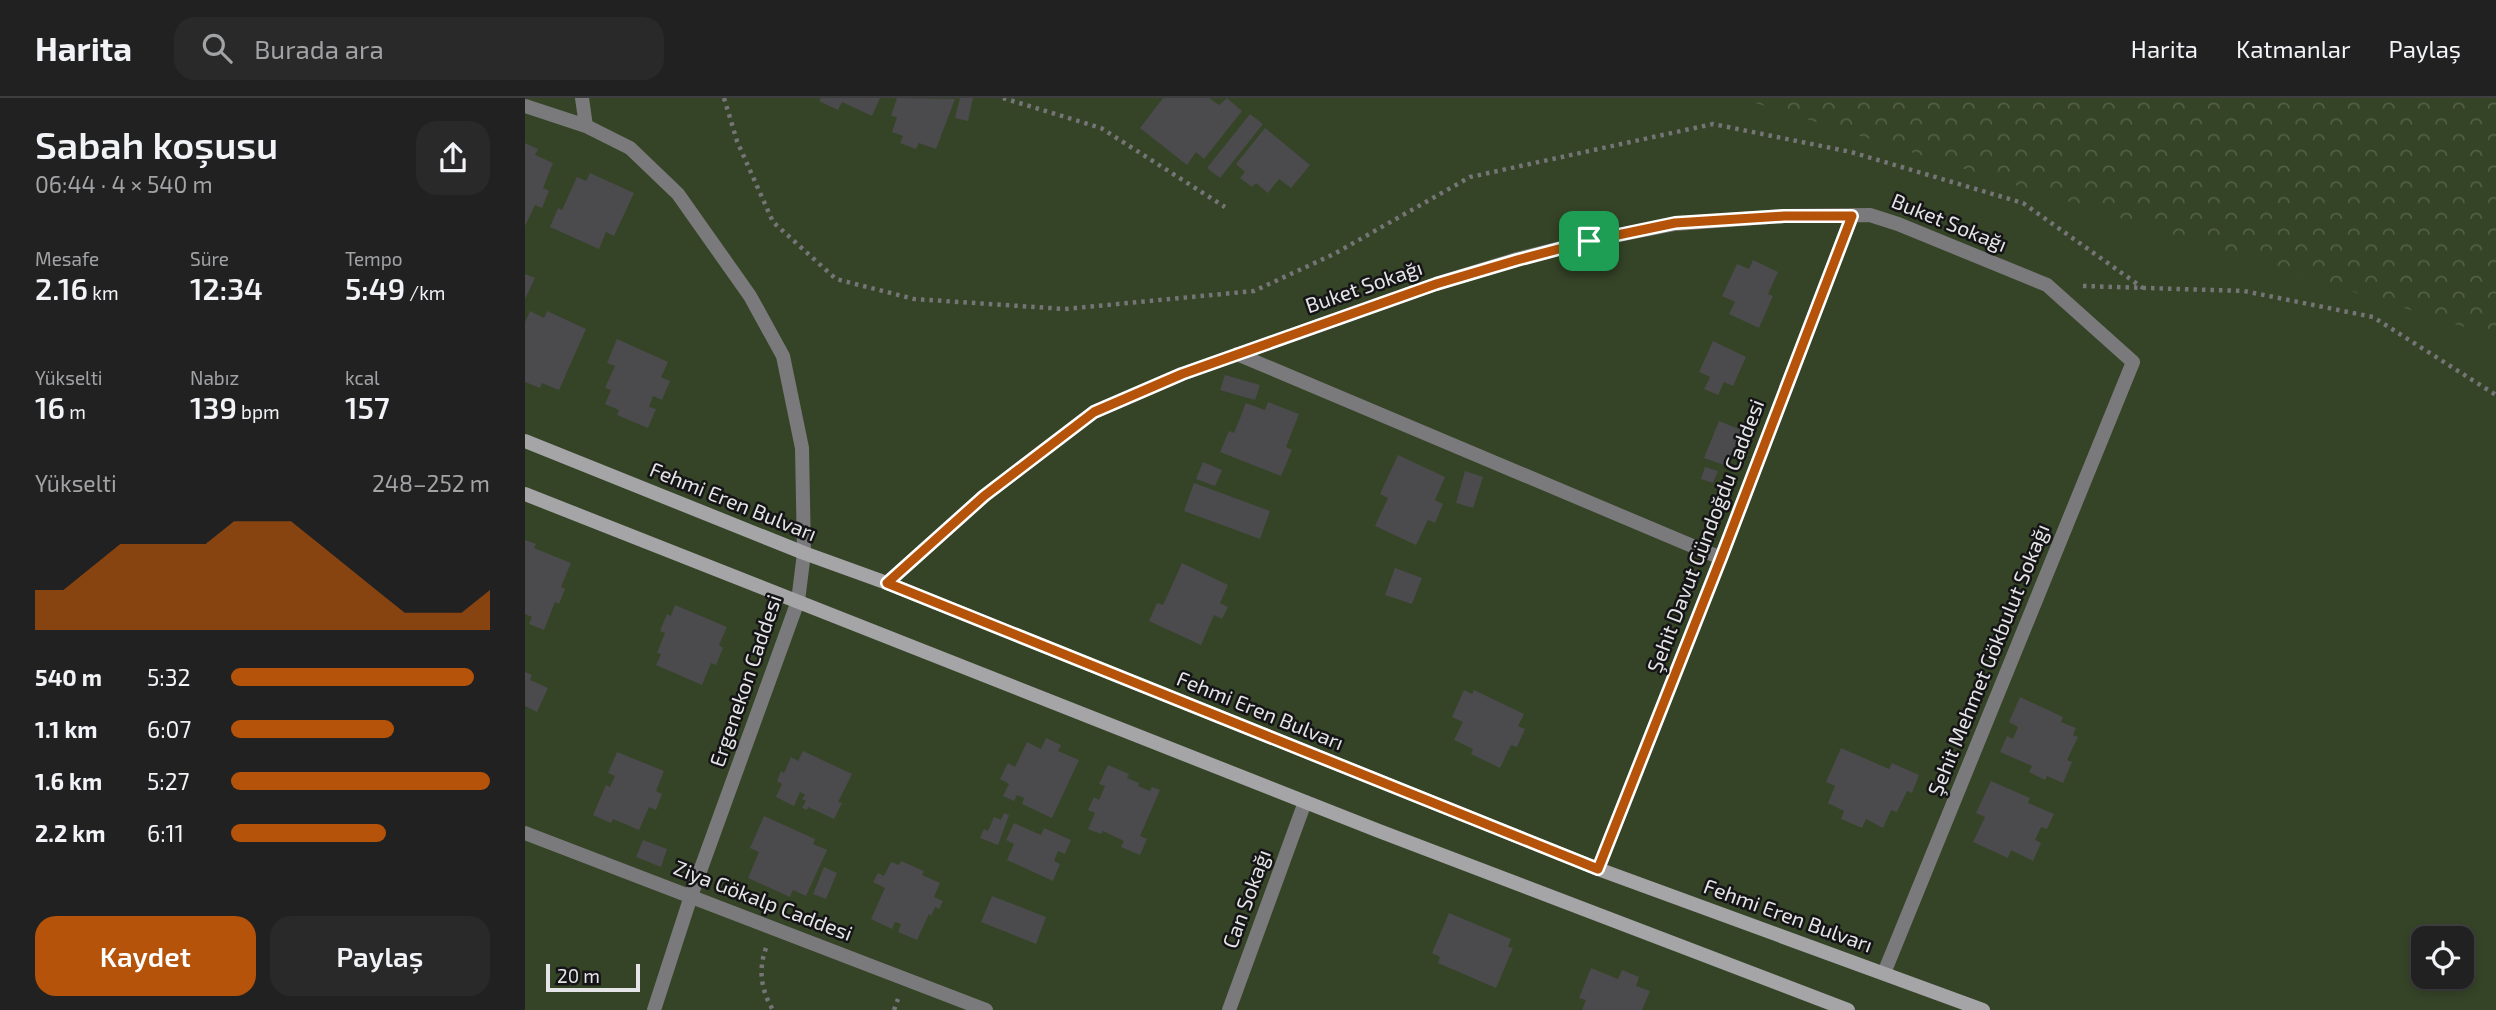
<!DOCTYPE html>
<html lang="tr">
<meta charset="utf-8">
<style>
:root{--surface:#222122;--page:#2a292a;--text:#f1f3f6;--muted:#a2a3a5;--line:#3f3e40;--accent:#b45309}
body{margin:0;font-family:"Exo 2",sans-serif;background:var(--page);color:var(--text);height:100vh;display:flex;flex-direction:column;font-size:26px;white-space:nowrap}
*{box-sizing:border-box;margin:0}
p{font-size:23px;color:var(--muted)}
.icon{flex:none;width:38px;height:38px;fill:none;stroke:currentColor;stroke-width:2;stroke-linecap:round;stroke-linejoin:round}
.map{position:relative;flex:1;overflow:hidden}
.panel{display:flex;flex-direction:column;background:var(--surface);width:525px}
.panel>*{flex:none}
.buttons{position:absolute;left:1886px;top:828px;display:grid;gap:14px}
.buttons a{display:grid;place-items:center;width:63px;height:63px;border-radius:14px;background:var(--surface);box-shadow:0 4px 10px #0003,0 0 0 2px var(--line);font-size:35px}
.scale{position:absolute;left:21px;bottom:18px;width:94px;box-sizing:border-box;padding-left:7px;border:4px solid #e5e4e6;border-top:0;font-size:19px;line-height:24px;white-space:nowrap;color:#e5e4e6;-webkit-text-stroke:5px #151416;paint-order:stroke}
.pin{position:absolute;display:grid;place-items:center;width:60px;height:60px;color:#fff;margin:-30px;border-radius:14px;box-shadow:0 4px 10px #0006}
.round{display:grid;place-items:center;flex:none;width:74px;height:74px;border-radius:21px;background:var(--page)}
.summary{display:flex;align-items:center;justify-content:space-between;height:119px;padding:0 35px}
h1{font-size:38px;font-weight:600;line-height:52px}
.stats{display:grid;grid-template-columns:repeat(3,1fr);gap:10px;height:119px;padding:7px 35px}
.stats div{display:grid;align-content:center}
.stats b{font-size:30px;font-weight:600}
.stats small{font-size:19px;font-weight:400}
.stats p{font-size:19px}
.chart{height:196px;padding:14px 35px}
.chart p{display:flex;justify-content:space-between}
.chart svg{width:100%;height:126px;margin-top:7px;fill:var(--accent);opacity:.7}
.button{display:flex;gap:14px;margin-top:auto;padding:14px 35px}
.button a{flex:1;height:80px;border-radius:21px;background:var(--accent);color:#fff;font-size:28px;font-weight:600;line-height:80px;text-align:center}
.button a+a{background:var(--page);color:var(--text)}
ul{padding:0 35px;list-style:none;font-size:23px}
li{display:grid;grid-template-columns:112px 84px 1fr;align-items:center;height:52px}
li i{height:18px;border-radius:9px;background:var(--accent)}
header{display:flex;align-items:center;gap:42px;box-sizing:border-box;height:98px;padding:0 35px;background:var(--surface);border-bottom:2px solid var(--line)}
header strong{font-size:33px}
nav{display:flex;gap:38px;margin-inline-start:auto;font-size:24px}
.search{width:490px;height:63px;background:var(--page);display:flex;align-items:center;gap:18px;box-sizing:border-box;padding:0 24px;border-radius:21px;color:var(--muted);font-size:26px}
main{display:flex;flex:1;min-height:0}
.map>svg:first-child{display:block}
</style>
<header>
<strong>Harita</strong>
<div class="search"><svg class="icon" aria-label="search" viewBox="0 0 24 24"><circle cx="10" cy="10" r="6"/><path d="M15 15l6 6"/></svg>Burada ara</div>
<nav><a>Harita</a><a>Katmanlar</a><a>Paylaş</a></nav>
</header>
<main>
<section class="panel">
<div class="summary"><div><h1>Sabah koşusu</h1><p>06:44 · 4 × 540 m</p></div><a class="round"><svg class="icon" aria-label="share" viewBox="0 0 24 24"><path d="M12 15V3M7 8l5-5 5 5M5 13v7h14v-7"/></svg></a></div>
<div class="stats">
<div><p>Mesafe</p><b>2.16<small> km</small></b></div>
<div><p>Süre</p><b>12:34</b></div>
<div><p>Tempo</p><b>5:49<small> /km</small></b></div>
</div>
<div class="stats">
<div><p>Yükselti</p><b>16<small> m</small></b></div>
<div><p>Nabız</p><b>139<small> bpm</small></b></div>
<div><p>kcal</p><b>157</b></div>
</div>
<div class="chart"><p><span>Yükselti</span>248–252 m</p>
<svg viewBox="0 0 160 44" preserveAspectRatio="none"><path d="M0 44V30L10 30L20 22L30 14L40 14L50 14L60 14L70 6L80 6L90 6L100 14L110 22L120 30L130 38L140 38L150 38L160 30V44z"/></svg>
</div>
<ul>
<li><b>540 m</b>5:32<i style="width:94%"></i></li>
<li><b>1.1 km</b>6:07<i style="width:63%"></i></li>
<li><b>1.6 km</b>5:27<i style="width:100%"></i></li>
<li><b>2.2 km</b>6:11<i style="width:60%"></i></li>
</ul>
<div class="button"><a>Kaydet</a><a>Paylaş</a></div>
</section>
<div class="map">
<svg width="1971" height="912" viewBox="0 0 1971 912">
<defs>
<pattern id="forest-crowns" width="20" height="18" patternUnits="userSpaceOnUse" patternTransform="scale(1.75)"><rect width="20" height="18" fill="#354427"/><path d="M2 6a3 3 0 1 1 6 0M12 15a3 3 0 1 1 6 0" fill="none" stroke="#525f46"/></pattern>
</defs>
<rect width="100%" height="100%" fill="#2d2c2e"/>
<path fill="#354427" fill-rule="evenodd" d="M0,0H1971V912H0ZM1899,840H1937V878H1899Z"/>
<path fill="url(#forest-crowns)" d="M1215,0H1971V239Z"/>
<path fill="#4b4a4d" d="M296,0H355L347,18L317,4L313,12L294,3Z
M372,0L430,1L411,51L394,45L391,51L375,45L378,38L367,34L372,19L366,18Z
M435,0H448L443,23L430,20Z
M638,0H684L694,7L702,0L717,13L679,61L671,54L662,67L615,30Z
M725,16L738,26L695,80L682,70Z
M740,30L785,67L766,90L754,81L743,95L731,85L727,89L715,80L720,74L711,66Z
M0,45L13,51L10,57L28,65L18,90L24,93L17,110L10,107L0,128Z
M65,75L109,95L89,138L81,134L74,151L25,129L33,110L37,112L52,79L61,83Z
M1228,162L1253,174L1243,196L1248,198L1234,230L1204,216L1210,204L1197,198L1212,166L1224,171Z
M0,176L10,180L0,201Z
M5,213L19,220L22,213L61,231L34,292L17,285L15,290L0,284V224Z
M92,241L143,264L136,279L145,283L137,302L128,298L124,309L131,311L123,330L92,317L94,312L80,306L86,292L80,290L90,268L82,265Z
M1188,243L1221,259L1208,288L1199,284L1193,297L1179,291L1185,279L1174,274Z
M700,277L735,287L730,302L695,292Z
M743,304L774,316L761,349L767,352L756,378L695,354L704,333L709,335L721,305L740,312Z
M1194,323L1216,332L1202,368L1179,360Z
M873,357L920,379L910,402L918,406L910,425L903,422L891,447L850,428L863,400L855,396Z
M678,364L697,372L690,388L671,381Z
M1180,369L1193,373L1188,385L1176,381Z
M940,373L958,379L948,410L931,405Z
M669,385L745,413L735,441L659,413Z
M0,442L11,446L9,450L46,465L36,489L40,491L34,506L30,504L19,532L4,526L7,519L0,516Z
M657,465L703,487L695,505L703,509L697,521L689,517L676,547L624,523L632,505L638,507Z
M870,470L897,480L887,506L860,497Z
M150,507L202,529L194,547L198,550L191,567L186,565L177,587L131,567L136,556L132,555L140,535L135,533L142,516L146,518Z
M0,574L7,577L5,582L23,590L12,614L0,608Z
M939,592L947,596L949,592L999,616L993,628L1000,631L992,649L986,647L975,670L946,656L948,651L929,642L938,624L927,619Z
M1495,599L1538,619L1536,624L1551,630L1548,637L1553,639L1542,662L1547,664L1538,685L1522,678L1520,682L1504,674L1507,668L1475,654L1482,638L1488,641L1493,629L1484,624Z
M521,640L536,647L533,653L554,662L527,720L497,706L499,700L492,697L489,703L478,698L484,686L475,681L483,665L490,669L502,644L516,651Z
M1316,650L1364,671L1367,665L1394,677L1387,695L1382,693L1372,714L1366,712L1358,730L1341,721L1337,730L1316,721L1319,713L1303,705L1310,688L1301,684Z
M278,653L327,676L313,704L317,705L309,721L283,709L282,712L277,710L281,703L277,701L280,697L275,694L269,708L251,699L257,686L252,683L256,673L259,675L266,659L273,663Z
M92,654L139,673L131,693L137,696L131,712L124,709L114,732L88,721L86,725L68,717L81,687L85,689L90,678L83,675Z
M583,667L604,676L602,680L614,685L613,688L625,693L627,689L635,692L615,738L622,741L615,757L596,749L599,743L578,733L576,736L563,731L570,715L563,712L569,699L574,702L580,688L574,686Z
M1466,683L1505,700L1503,705L1529,716L1522,731L1516,729L1510,742L1516,745L1508,763L1486,752L1483,760L1448,744L1460,719L1451,715Z
M479,715L484,717L473,747L455,740L459,731L463,733L469,719L476,722Z
M239,718L290,741L288,746L302,752L281,798L268,792L265,799L223,780L234,754L225,750Z
M489,725L516,737L519,730L546,742L540,756L533,753L529,763L535,766L528,783L482,762L489,746L481,742Z
M118,742L142,751L136,769L111,759Z
M376,763L399,773L397,777L415,785L409,799L418,803L414,811L410,809L406,818L404,816L392,842L373,834L376,826L370,824L367,831L346,821L360,790L348,784L353,775L359,778L366,764L374,767Z
M299,769L312,775L301,801L288,796Z
M467,798L521,819L511,846L456,824Z
M924,815L986,841L983,849L988,850L971,890L913,865L915,859L907,855Z
M1066,870L1093,881L1097,872L1114,879L1111,888L1125,893L1117,912H1057L1061,902L1054,900Z"/>
<g fill="none" stroke-linecap="round" stroke-linejoin="round">
<path stroke="#757476" stroke-width="4.5" stroke-dasharray="3.5 5" stroke-linecap="butt" d="M199,0L212,43L248,124L311,181L389,201L540,211L729,193L809,156L945,79L1188,26L1326,54L1498,105L1618,190
M478,0L576,30L700,109
M1558,188L1719,193L1848,219L1971,297
M241,850C233,872 236,892 248,912
M369,912L373,901"/>
<path stroke="#7a797b" stroke-width="14" d="M57,0L61,28L105,50L153,96L225,198L258,258L277,350L279,455L273,503L166,798L129,912
M0,8L61,28
M712,256L1196,460
M362,485L459,398L569,314L657,276L911,186L992,161L1064,143L1150,126L1259,118L1345,117L1373,126L1522,187L1608,264L1359,875
M0,735L461,912
M1073,771L1196,460L1327,118
M704,912L780,704"/>
<path stroke="#a5a5a7" stroke-width="14" d="M0,343L279,455L362,485L1073,771L1458,912
M0,396L854,733L1323,912"/>
</g>
<g fill="none" stroke-linecap="round" stroke-linejoin="round">
<defs>
<path id="route" d="M1259,118H1327L1196,460L1073,771L362,485L459,398L569,314L657,276L911,186L992,162L1064,143L1150,125Z"/>
</defs>
<use href="#route" stroke="#fff" stroke-width="14"/>
<use href="#route" stroke="#b45309" stroke-width="9"/>
</g>
<g text-anchor="middle" stroke-width="5" stroke-linejoin="round" paint-order="stroke">
<g font-size="21" fill="#e5e4e6" stroke="#151416">
<text transform="translate(1424 125) rotate(22)" y="7">Buket Sokağı</text>
<text transform="translate(839 189) rotate(-19)" y="7">Buket Sokağı</text>
<text transform="translate(208 404) rotate(22)" y="7">Fehmi Eren Bulvarı</text>
<text transform="translate(1181 438) rotate(-69)" y="7">Şehit Davut Gündoğdu Caddesi</text>
<text transform="translate(1464 562) rotate(-68)" y="7">Şehit Mehmet Gökbulut Sokağı</text>
<text transform="translate(221 583) rotate(-71)" y="7">Ergenekon Caddesi</text>
<text transform="translate(735 613) rotate(22)" y="7">Fehmi Eren Bulvarı</text>
<text transform="translate(722 801) rotate(-70)" y="7">Can Sokağı</text>
<text transform="translate(238 803) rotate(21)" y="7">Ziya Gökalp Caddesi</text>
<text transform="translate(1263 818) rotate(20)" y="7">Fehmi Eren Bulvarı</text>
</g>
</g>
</svg>
<div class="buttons">
<a><svg class="icon" aria-label="locate" viewBox="0 0 24 24"><circle cx="12" cy="12" r="6"/><path d="M12 2v4M12 18v4M2 12h4M18 12h4"/></svg></a>
</div>
<div class="scale">20 m</div>
<div class="pin" style="left:1064px;top:143px;background:#1e9e55"><svg class="icon" aria-label="arrive" viewBox="0 0 24 24"><path d="M6 21V4h12l-3 4 3 4H6"/></svg></div>
</div>
</main>
